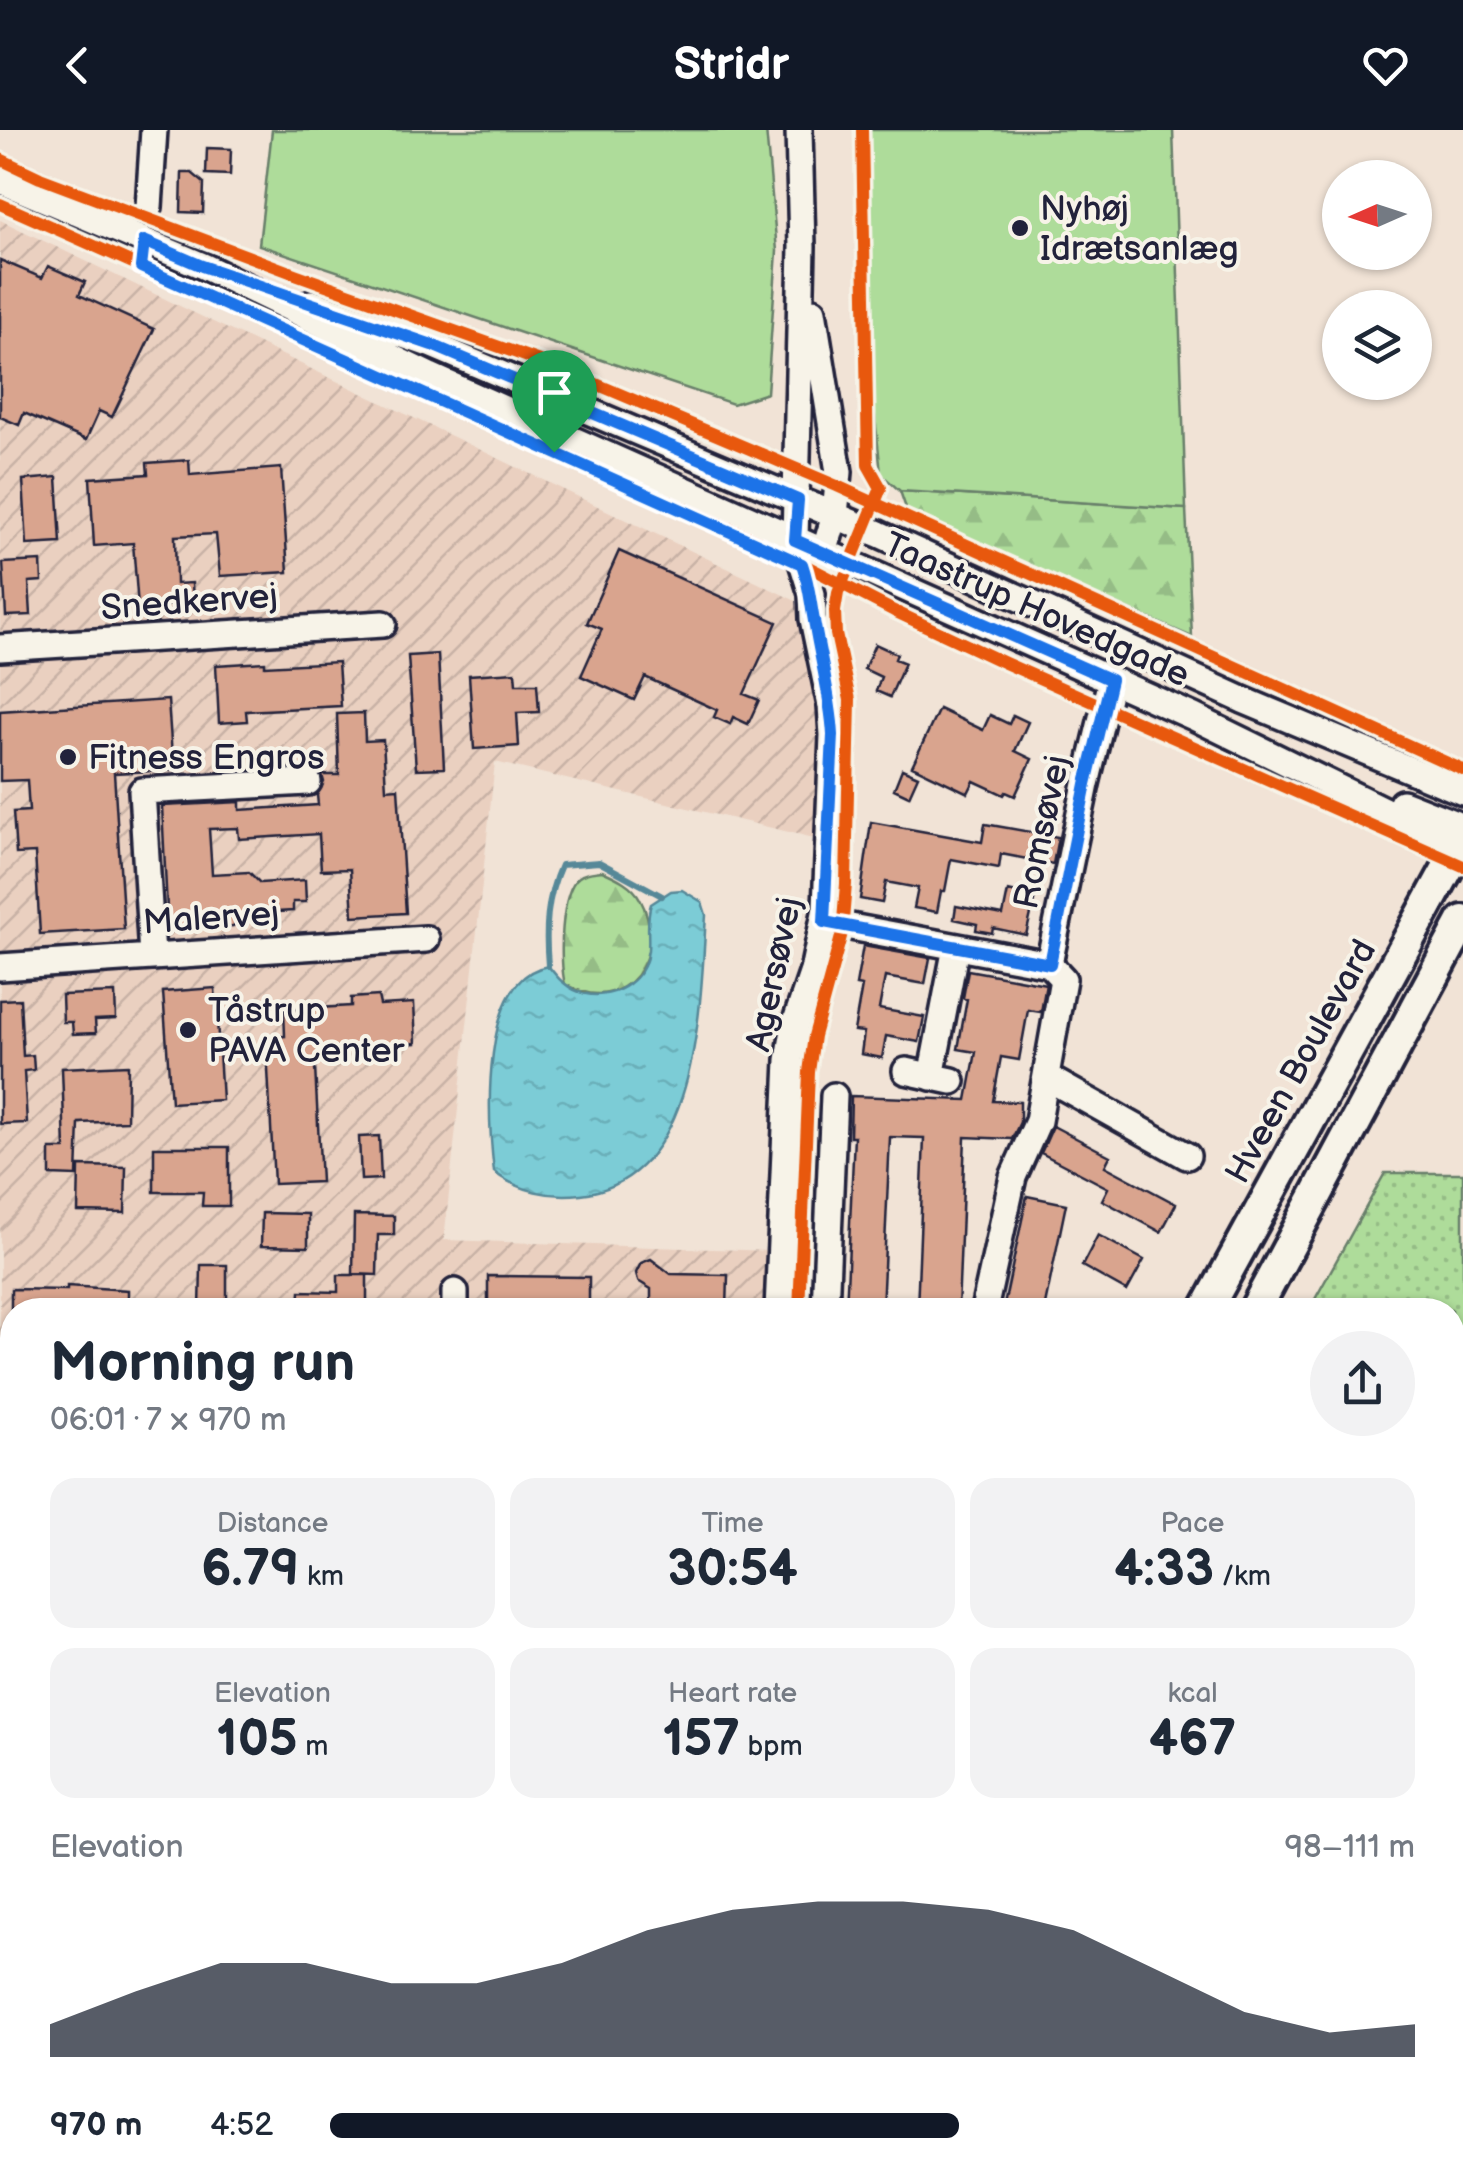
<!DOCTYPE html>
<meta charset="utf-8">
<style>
:root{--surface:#fff;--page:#f2f2f3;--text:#1f2937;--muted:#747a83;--accent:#111827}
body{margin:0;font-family:"Balsamiq Sans",sans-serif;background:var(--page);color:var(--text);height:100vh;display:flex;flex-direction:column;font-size:38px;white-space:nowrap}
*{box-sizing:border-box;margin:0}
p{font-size:32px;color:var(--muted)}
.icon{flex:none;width:55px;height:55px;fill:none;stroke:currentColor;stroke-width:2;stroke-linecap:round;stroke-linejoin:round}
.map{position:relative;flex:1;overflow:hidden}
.sheet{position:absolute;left:0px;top:1168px;width:1465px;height:888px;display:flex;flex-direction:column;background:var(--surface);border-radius:40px 40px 0 0;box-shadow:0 2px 8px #0004}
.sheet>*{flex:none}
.needle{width:65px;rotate:267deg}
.buttons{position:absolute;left:1322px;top:30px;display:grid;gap:20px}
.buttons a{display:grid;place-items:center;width:110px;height:110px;border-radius:50%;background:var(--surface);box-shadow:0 2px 8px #0004;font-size:50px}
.pin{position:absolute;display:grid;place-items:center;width:85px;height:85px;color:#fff;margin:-102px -42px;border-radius:50% 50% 50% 0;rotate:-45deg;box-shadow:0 0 10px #0007}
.pin .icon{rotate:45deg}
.round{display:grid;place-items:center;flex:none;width:105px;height:105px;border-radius:52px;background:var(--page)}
.headline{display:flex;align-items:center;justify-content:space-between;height:170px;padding:0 50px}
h1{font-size:55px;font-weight:700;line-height:75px}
.stats{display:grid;grid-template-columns:repeat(3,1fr);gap:15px;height:170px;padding:10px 50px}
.stats div{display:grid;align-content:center;border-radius:25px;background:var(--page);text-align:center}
.stats b{font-size:50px;font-weight:700}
.stats small{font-size:28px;font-weight:400}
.stats p{font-size:28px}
.chart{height:280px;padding:20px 50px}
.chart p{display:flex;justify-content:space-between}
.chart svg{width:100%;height:180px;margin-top:10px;fill:var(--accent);opacity:.7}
ul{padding:0 50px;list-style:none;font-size:32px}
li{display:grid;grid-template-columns:160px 120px 1fr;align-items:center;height:75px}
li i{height:25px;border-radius:12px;background:var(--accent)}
header{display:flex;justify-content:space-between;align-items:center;height:130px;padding:0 50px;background:var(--accent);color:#fff;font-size:45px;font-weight:700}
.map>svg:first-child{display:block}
</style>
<header><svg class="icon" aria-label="back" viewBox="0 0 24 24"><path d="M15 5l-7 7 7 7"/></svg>Stridr<svg class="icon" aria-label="heart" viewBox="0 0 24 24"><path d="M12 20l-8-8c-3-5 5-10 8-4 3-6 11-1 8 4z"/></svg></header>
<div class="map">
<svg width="1463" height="2054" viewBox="0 0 1463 2054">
<defs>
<pattern id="industrial-furrows" width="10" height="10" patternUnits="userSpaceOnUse" patternTransform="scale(2.5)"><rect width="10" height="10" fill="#ead0c0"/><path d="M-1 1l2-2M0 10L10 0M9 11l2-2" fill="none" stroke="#c8b2a6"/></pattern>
<pattern id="grass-dots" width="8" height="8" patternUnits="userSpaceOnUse" patternTransform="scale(2.5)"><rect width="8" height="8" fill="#aedc9a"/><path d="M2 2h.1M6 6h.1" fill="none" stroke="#95bc86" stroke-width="1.8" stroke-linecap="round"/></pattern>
<pattern id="forest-firs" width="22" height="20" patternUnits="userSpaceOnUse" patternTransform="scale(2.5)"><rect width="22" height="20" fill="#aedc9a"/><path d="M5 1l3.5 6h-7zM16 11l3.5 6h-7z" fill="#95bc86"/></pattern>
<pattern id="water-ripples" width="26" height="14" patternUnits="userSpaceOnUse" patternTransform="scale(2.5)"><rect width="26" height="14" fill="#7bccd6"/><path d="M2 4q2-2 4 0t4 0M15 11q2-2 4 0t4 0" fill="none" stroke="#6aafb9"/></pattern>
</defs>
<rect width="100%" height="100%" fill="#f1e3d6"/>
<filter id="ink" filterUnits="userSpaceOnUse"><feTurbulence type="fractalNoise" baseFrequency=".01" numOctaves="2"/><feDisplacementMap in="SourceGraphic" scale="20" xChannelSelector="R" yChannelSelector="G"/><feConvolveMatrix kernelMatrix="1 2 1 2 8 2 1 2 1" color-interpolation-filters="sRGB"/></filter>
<g filter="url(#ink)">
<path fill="url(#industrial-furrows)" d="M0,90L796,471L819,596L814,708L495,632L444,1110L772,1121L770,1180H12V1464L0,1463Z"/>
<path fill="url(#grass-dots)" stroke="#687f6a" stroke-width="2.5" d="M1385,1043H1463V1264L1453,1260L1452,1180H1309Z
M0,1957H12V2025H0Z"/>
<path fill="url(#forest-firs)" stroke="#687f6a" stroke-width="2.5" d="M900,361L1186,379L1192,507L908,384Z
M602,741C616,747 633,755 640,769C670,824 626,889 565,854C559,832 560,761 579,747C585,742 594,742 602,741Z"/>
<path fill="#aedc9a" stroke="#687f6a" stroke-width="2.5" d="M272,0H766L777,121L767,263L733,274L259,115Z
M862,0H1173L1186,379L900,361L881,344L867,208Z"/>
<path fill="url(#water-ripples)" stroke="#578898" stroke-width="2.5" d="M682,760L702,772L706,785C700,875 700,1051 581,1064C551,1068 518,1061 494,1042C488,991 479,847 548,836C553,841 558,849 564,853C589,875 630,865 644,836C653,817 644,794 651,774L671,761Z"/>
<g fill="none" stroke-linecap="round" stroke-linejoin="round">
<path stroke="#578898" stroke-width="6" d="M548,836C545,799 546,769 561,735L599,732L662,766"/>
</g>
<path fill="#d9a48e" stroke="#22223b" stroke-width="2.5" d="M207,18L231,19L230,45L206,44Z
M182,43H192L204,53L203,83L181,82Z
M0,130L42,148L48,136L85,152L79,165L154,199L112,287L99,281L86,310L24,283L19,295L0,287Z
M189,330L190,345L281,338L288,442L220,446L216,404L175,406L176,454L192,453L193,474L138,477L133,413L94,416L90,348L148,344L147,333Z
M57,347L61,413L27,415L23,350Z
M619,421L777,492L744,564L759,570L748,594L733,587L730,594L714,587L717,580L645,547L634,570L581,546L602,499L587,493Z
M41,431L42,451L29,452L31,485L6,486L3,433Z
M875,514L897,524L895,529L905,533L890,567L876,561L881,547L864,539Z
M438,524L444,638L416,639L408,526Z
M265,532V536L338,532L341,576L246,581L247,591L219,593L216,535Z
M515,542L516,554H537L539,582L517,583L519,616L474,619L469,545Z
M168,570L173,640L114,643L124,799L40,804L35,723L16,724L13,682L29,681L27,650L0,651V581Z
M939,579L983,600L990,585L1009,594L1013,585L1028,592L1015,621L1032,629L1015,666L1006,662L1004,665L974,651L968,663L912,636Z
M364,583L365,611L383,610L386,659L398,658L406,783L353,786L350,739L321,740L319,704L239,709L238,698L209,699L212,744L249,742L260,753L305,750L306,772H293V781L244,784L233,796L168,800L162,676L240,672V680L318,675L317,665L324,652L322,645H339L337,584Z
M902,639L918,646L909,666L894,659Z
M871,692L982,712L985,694L1058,707L1053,734L1001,724L999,738L951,729L945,761H941L937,782L914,778L918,758L886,752L882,773L860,769Z
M1008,761L1035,767L1026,805L993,798L992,803L976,800L977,794L954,789L956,776L1003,785Z
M863,816L930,828L925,854L885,847L879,879L924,887L919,912L886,906L882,928L861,924L864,902L854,901L862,856L856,855Z
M968,840L1046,854L1041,882L1028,880L1019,930L1001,927L993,971L1020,972V992L1012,1009L965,1007L958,1180H917L924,1008L890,1007L882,1180H846L854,1006H850L851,966L967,970L976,922L958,919L967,869L963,868Z
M215,858L222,970L171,973L163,862Z
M115,863L116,889L95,890L96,903L73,904L72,892H63L62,865Z
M378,866L380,875L414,873L416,913L324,918L315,937L321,1052L274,1054L267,920H271V907L285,906L284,880L351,876V868Z
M20,869L23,926L33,925L34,940L24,941L27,993L0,994V870Z
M128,935L127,991L79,993L77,1046L50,1045V1019H65L62,938Z
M1053,996L1110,1026L1105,1036L1176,1074L1161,1102L1102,1070L1108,1058L1041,1023Z
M379,1006L381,1049L361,1050L359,1007Z
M154,1017H229V1076H202L203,1062H154Z
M79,1036L126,1037L125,1083L78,1082Z
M1027,1066L1066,1074L1044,1180H1003Z
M262,1083L308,1084V1117L261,1116Z
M354,1085L394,1086V1105H378L377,1145L353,1144Z
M1098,1105L1144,1130L1127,1161L1082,1136Z
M651,1129L671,1144L728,1145L727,1180H651V1159L638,1151L636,1143L641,1133Z
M201,1135H227V1180H200Z
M338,1145H367V1180H299L300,1161L338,1162Z
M488,1146L589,1147V1180H488Z
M67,1156L128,1160V1180H11V1159L67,1160Z"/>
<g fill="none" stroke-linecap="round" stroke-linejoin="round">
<defs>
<path id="minor" d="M0,50L203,136L430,246L1194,587L1463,719
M149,77L154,0
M311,173L432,215L879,404L1243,570L1463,662
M813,181L839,342L835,385L820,437
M0,518L383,494
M1402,673L1463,697
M824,792L1049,834L1086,654L1111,550
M152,826L142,661L308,652
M0,837L426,809
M906,941L952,951
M931,947L956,817
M1046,947L1187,1026
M455,1180V1162
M778,1180L789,930L795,894L813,841L826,778L833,605L831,576L813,489L812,464L795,410L802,117L799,0
M825,1180L834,966
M984,1180L1013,1047L1038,991L1063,849L1049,834
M0,1330L12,1332
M0,1700H12
M0,1875H12
M0,1935L12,1934"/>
<path id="major" d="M1206,1180L1463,710
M1255,1180L1463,791
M1452,1879L1463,1903"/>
</defs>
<use href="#minor" stroke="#22223b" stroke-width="32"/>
<use href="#major" stroke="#22223b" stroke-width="38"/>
<use href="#minor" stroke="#f7f3e8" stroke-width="25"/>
<use href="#major" stroke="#f7f3e8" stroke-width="30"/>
<defs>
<path id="cycleway" d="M0,29L40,48L295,144L556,237L837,356L1463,640
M0,74L758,411L894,481L1005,533L1463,736
M799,1180L809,942L814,906L842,803L846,754L850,570L836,504L835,481L838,463L881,358L868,335L862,0
M1125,2042L1415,2043
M0,2046L39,2052L235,2044L271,2054"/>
</defs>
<use href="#cycleway" stroke="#f7f3e8" stroke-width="19"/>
<use href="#cycleway" stroke="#e8590c" stroke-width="12"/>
</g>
</g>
<g fill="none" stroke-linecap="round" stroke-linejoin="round" filter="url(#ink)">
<defs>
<path id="route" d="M144,111L202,136L432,215L798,370L795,410L1111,550L1086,654L1050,834L824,792L833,605C831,568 821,532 815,496C810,472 810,457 802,434L141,137Z"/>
</defs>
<use href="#route" stroke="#fff" stroke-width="20"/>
<use href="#route" stroke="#1a73e8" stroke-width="12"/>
</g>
<g fill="#22223b" stroke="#f7f3e8" stroke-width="4">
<circle cx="1020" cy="98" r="10"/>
<circle cx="68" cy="627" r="10"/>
<circle cx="188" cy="900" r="10"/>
</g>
<g text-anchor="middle" stroke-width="8" stroke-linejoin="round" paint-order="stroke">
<g font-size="35" fill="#22223b" stroke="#f7f3e8" text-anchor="start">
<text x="1040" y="90">Nyhøj<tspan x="1040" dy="40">Idrætsanlæg</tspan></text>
<text x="88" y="639">Fitness Engros</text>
<text x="208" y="892">Tåstrup<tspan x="208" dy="40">PAVA Center</tspan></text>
</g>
<g font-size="35" fill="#22223b" stroke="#f7f3e8">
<text transform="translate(189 471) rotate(-4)" y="12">Snedkervej</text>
<text transform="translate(1037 479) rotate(24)" y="12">Taastrup Hovedgade</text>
<text transform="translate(1041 702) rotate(-78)" y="12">Romsøvej</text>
<text transform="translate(211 787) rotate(-4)" y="12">Malervej</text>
<text transform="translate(773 844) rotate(-78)" y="12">Agersøvej</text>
<text transform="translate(1300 931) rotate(-61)" y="12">Hveen Boulevard</text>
</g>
</g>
</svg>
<div class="buttons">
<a><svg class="needle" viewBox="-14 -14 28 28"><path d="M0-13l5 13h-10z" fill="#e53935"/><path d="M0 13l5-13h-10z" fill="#747a83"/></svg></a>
<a><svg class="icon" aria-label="layers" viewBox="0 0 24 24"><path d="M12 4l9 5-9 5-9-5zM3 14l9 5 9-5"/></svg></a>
</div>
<div class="pin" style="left:554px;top:322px;background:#1e9e55"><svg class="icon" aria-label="arrive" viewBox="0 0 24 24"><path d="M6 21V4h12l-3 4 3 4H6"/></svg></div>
<section class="sheet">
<div class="headline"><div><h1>Morning run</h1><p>06:01 · 7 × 970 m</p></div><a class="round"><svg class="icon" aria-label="share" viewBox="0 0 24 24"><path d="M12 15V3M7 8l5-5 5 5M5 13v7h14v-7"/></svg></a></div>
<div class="stats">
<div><p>Distance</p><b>6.79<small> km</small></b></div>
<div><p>Time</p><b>30:54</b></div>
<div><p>Pace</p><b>4:33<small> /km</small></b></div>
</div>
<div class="stats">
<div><p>Elevation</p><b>105<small> m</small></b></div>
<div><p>Heart rate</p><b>157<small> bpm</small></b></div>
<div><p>kcal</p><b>467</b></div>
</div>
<div class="chart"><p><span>Elevation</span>98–111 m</p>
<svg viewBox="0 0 160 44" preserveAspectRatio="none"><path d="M0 44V36L10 28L20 21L30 21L40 26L50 26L60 21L70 13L80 8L90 6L100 6L110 8L120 13L130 23L140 33L150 38L160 36V44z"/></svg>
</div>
<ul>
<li><b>970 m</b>4:52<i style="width:58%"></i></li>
</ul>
</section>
</div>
